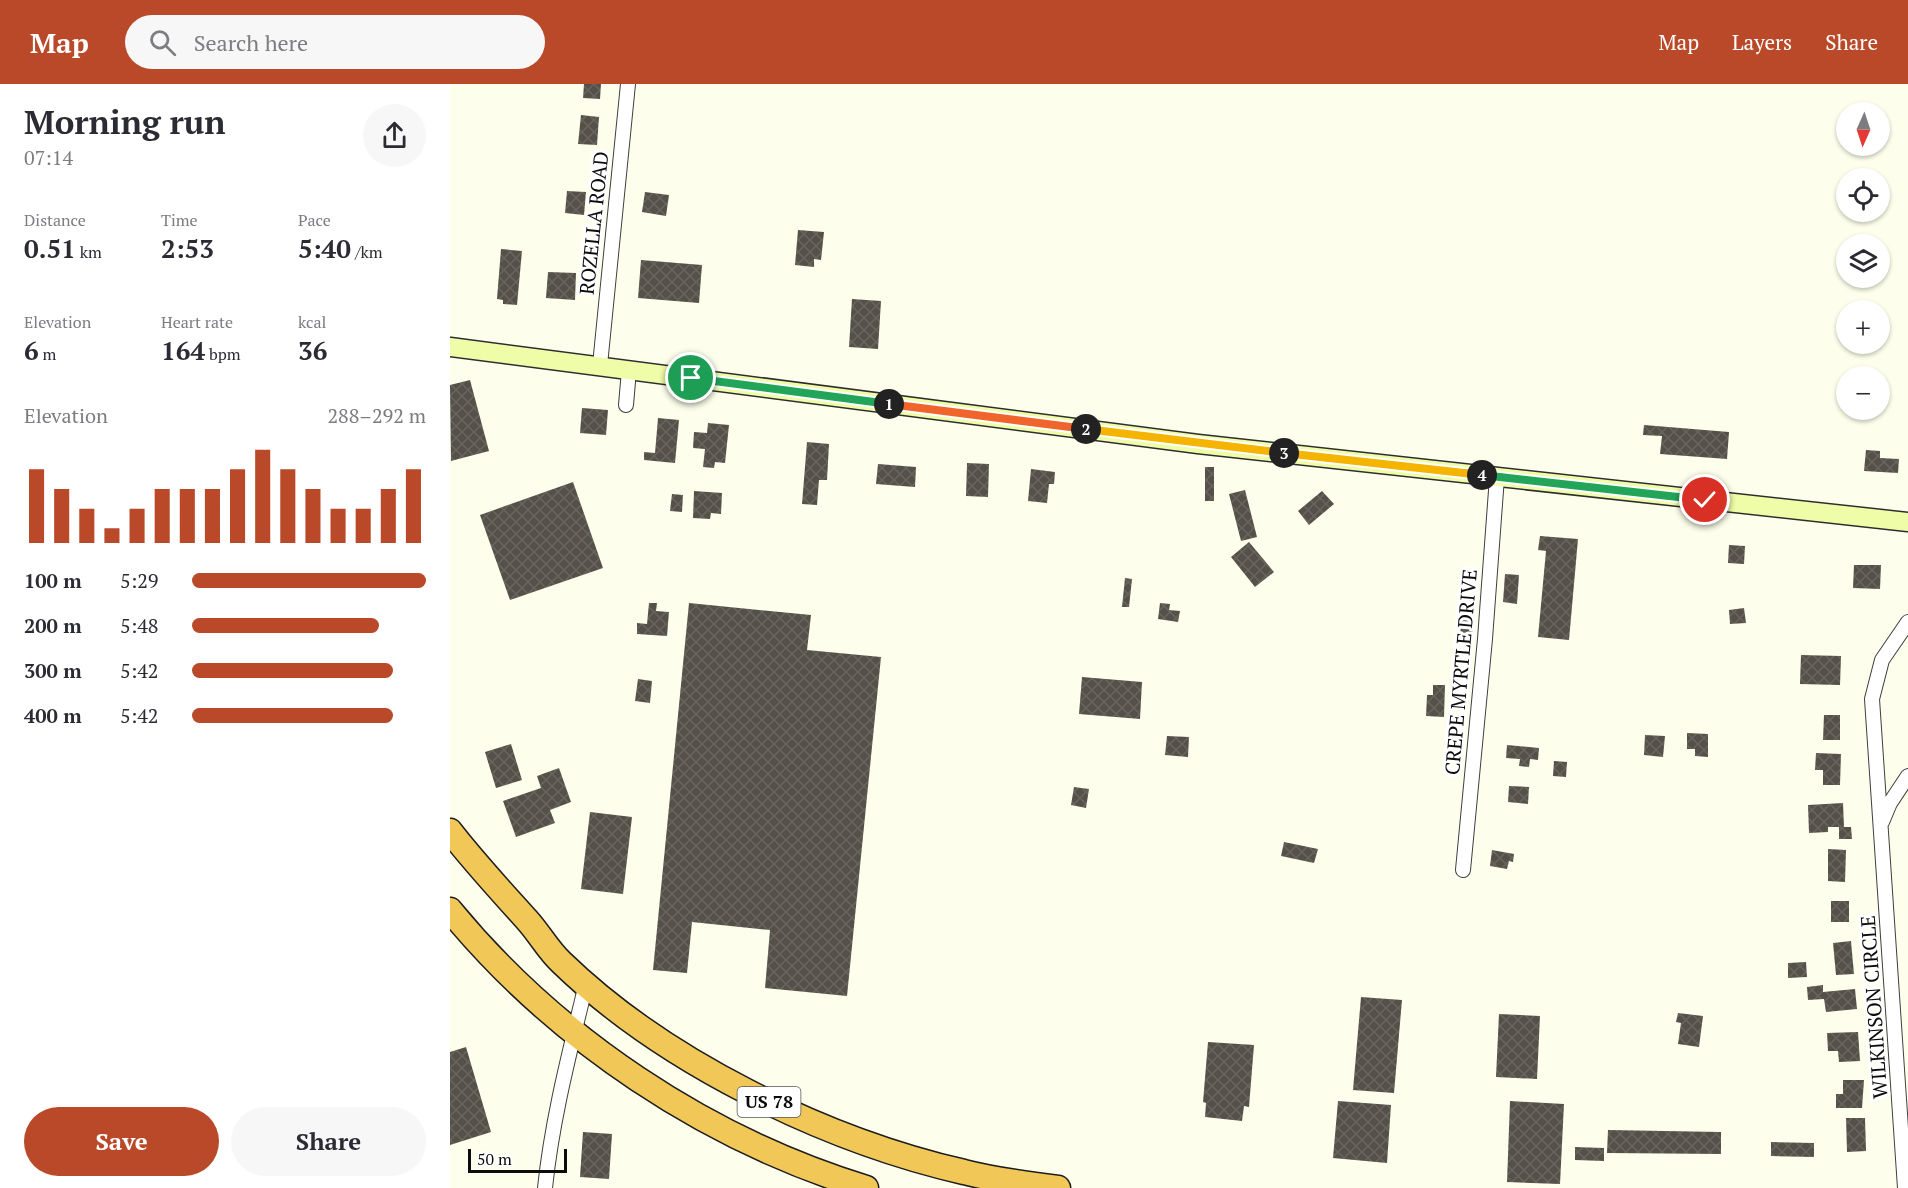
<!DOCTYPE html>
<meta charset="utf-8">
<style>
:root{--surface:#fff;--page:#f7f7f7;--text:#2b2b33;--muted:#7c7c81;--accent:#b94928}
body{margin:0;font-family:"PT Serif",serif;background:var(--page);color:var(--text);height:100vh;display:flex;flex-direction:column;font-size:22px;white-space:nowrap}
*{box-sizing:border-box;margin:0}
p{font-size:20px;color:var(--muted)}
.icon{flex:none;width:33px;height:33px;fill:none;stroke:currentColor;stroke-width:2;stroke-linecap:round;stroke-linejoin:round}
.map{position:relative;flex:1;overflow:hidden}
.details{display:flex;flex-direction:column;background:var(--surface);width:450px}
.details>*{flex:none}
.needle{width:39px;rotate:183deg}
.fabs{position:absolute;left:1386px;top:18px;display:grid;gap:12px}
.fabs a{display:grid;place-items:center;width:54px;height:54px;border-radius:50%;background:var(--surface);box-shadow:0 2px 4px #0004;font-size:30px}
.scale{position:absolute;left:18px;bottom:15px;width:99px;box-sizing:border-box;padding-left:6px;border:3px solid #0c0c0c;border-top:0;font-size:16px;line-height:21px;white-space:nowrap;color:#0c0c0c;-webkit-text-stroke:4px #fff;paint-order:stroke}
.pin{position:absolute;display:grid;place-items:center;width:51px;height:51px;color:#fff;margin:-26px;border:3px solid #fff;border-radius:50%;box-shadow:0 2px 6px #0007}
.km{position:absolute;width:30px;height:30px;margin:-15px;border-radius:50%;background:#222;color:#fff;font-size:16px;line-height:30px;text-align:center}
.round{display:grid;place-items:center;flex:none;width:63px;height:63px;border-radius:32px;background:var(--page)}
.head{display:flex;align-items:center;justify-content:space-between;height:102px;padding:0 24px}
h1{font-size:33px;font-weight:600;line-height:45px}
.metrics{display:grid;grid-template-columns:repeat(3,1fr);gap:9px;height:102px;padding:6px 24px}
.metrics div{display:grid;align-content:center}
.metrics b{font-size:26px;font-weight:600}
.metrics small{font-size:16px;font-weight:400}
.metrics p{font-size:16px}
.chart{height:168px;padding:12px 24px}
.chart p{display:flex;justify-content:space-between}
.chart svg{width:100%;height:108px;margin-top:6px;stroke:var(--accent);stroke-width:6}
.primary-button{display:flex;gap:12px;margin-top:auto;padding:12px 24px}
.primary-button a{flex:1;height:69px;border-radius:36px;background:var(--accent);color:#fff;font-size:24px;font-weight:600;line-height:69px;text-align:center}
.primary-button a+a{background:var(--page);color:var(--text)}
ul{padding:0 24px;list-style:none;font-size:20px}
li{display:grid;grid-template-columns:96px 72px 1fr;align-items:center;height:45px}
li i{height:15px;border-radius:8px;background:var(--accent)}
header{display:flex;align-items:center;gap:36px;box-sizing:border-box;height:84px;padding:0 30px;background:var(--accent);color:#fff}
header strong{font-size:28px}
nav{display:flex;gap:33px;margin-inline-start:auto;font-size:21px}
.search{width:420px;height:54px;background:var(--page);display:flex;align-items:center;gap:15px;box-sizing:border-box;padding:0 21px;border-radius:33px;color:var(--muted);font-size:22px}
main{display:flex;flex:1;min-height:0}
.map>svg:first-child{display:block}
</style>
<header>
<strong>Map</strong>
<div class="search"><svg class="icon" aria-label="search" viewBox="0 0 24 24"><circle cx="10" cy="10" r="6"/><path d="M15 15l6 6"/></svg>Search here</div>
<nav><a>Map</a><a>Layers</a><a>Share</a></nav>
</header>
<main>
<section class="details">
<div class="head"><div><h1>Morning run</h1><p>07:14</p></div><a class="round"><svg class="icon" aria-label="share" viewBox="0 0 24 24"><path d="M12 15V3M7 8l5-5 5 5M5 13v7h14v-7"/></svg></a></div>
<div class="metrics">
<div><p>Distance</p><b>0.51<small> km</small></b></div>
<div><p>Time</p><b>2:53</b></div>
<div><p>Pace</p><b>5:40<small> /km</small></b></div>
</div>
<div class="metrics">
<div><p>Elevation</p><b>6<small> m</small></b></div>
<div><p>Heart rate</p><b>164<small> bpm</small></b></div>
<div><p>kcal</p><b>36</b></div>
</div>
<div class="chart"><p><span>Elevation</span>288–292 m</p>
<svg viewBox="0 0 160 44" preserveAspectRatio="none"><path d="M5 44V14M15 44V22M25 44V30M35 44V38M45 44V30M55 44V22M65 44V22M75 44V22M85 44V14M95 44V6M105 44V14M115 44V22M125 44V30M135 44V30M145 44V22M155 44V14"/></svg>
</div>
<ul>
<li><b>100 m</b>5:29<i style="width:100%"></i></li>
<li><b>200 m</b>5:48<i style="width:80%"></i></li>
<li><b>300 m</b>5:42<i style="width:86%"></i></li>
<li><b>400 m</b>5:42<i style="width:86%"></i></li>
</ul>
<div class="primary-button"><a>Save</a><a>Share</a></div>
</section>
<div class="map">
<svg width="1458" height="1104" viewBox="0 0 1458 1104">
<defs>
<pattern id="building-cross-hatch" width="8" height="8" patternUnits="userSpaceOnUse" patternTransform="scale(1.5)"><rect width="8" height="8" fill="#555149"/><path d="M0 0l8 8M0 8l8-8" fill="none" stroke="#68655f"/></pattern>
</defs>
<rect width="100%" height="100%" fill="#fdffec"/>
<path fill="url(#building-cross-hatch)" d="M134,0H151L150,15L133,14Z
M131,31L149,33L147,61L128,60Z
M117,107L136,108L134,131L115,129Z
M195,108L219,111L216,132L192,128Z
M348,146L374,148L371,176L364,175V183L345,181Z
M51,165L72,167L67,221L53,220V216L47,215Z
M191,176L252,181L249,219L188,214Z
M98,188L126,189L125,216L96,214Z
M402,215L431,217L428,265L399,263Z
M20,296L39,367L1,377L0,301Z
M132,324L158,326L156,351L130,349Z
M208,334L229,336L225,379L194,376V368L205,369Z
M258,339L279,341L275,379L265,378L264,384L253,383L255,365L243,364L244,348L257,349Z
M1194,341L1279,348L1277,375L1210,370L1212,352L1193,351Z
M357,358L379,360L377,396H369L367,421L352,420Z
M1416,366L1430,367V374L1449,375L1448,389L1414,387Z
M517,379L539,380L538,413L516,412Z
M428,380L466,383L465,403L426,400Z
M755,383H764V417H755Z
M581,385L605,388L604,400H599L597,419L578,417Z
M123,398L153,484L60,516L30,431Z
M795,406L807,453L791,457L779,410Z
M244,407L272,409L271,430L261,429L260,435L243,434Z
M872,407L884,420L859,441L848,427Z
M222,410L233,411L232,428L220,427Z
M1090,452L1128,455L1119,556L1088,553L1096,467L1088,466Z
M799,458L824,488L805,503L781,473Z
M1279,461L1295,462L1294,480L1278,479Z
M1404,481H1431L1430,505L1403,504Z
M1055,490L1069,491L1067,520L1053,518Z
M675,494L682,495L679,523H672Z
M199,519H207L206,527L219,528L217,552L187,550V539L197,540Z
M239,519L361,531L357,566L431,573L397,912L315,904L320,846L242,838L237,889L203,886Z
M710,519L720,520L719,526L730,527L728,538L708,535Z
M1294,524L1296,539L1280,540L1279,526Z
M1011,535L1023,536L1022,557H1010Z
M1351,571L1391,572L1390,601L1350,600Z
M632,593L692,598L690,635L629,630Z
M188,595L202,597L200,619L185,617Z
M983,601H995L994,633L976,632L977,611H983Z
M1374,631H1390V656H1373Z
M1237,649L1258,650V673L1245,672V665H1237Z
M1195,651L1215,652L1213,673L1194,671Z
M717,652L739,653L738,673L715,671Z
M61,660L72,696L46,704L35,668Z
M1057,661L1089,664L1088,676L1080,675L1079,683L1069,682L1070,675L1056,674Z
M1366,669L1391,670L1390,701H1373V686H1365Z
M1104,677L1117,678L1116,693L1103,692Z
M109,684L121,718L100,726L105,739L66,753L53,717L91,704L87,692Z
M1059,702L1079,703L1078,720L1058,718Z
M624,703L639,705L636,724L621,721Z
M1393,719L1394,743H1401L1402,755H1389V743H1378V748L1359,749L1358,721Z
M140,728L182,733L173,810L131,805Z
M834,758L868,765L864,779L831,772Z
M1378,765L1396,766L1395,798L1378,797Z
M1042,766L1064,770L1063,778L1059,777L1057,785L1040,782Z
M1381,817H1399V838H1381Z
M1401,857L1404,890L1386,891L1383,859Z
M1356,878L1357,893L1338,894V879Z
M1373,901V908L1405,905L1407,925L1376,928L1374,915L1358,916L1357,903Z
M911,913L952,916L944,1009L903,1006Z
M1228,929L1253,932L1249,963L1228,960L1231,939L1226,938Z
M1049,930L1090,932L1087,995L1046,993Z
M1408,948L1410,977L1389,978L1388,967H1378L1377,949Z
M758,958L804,961L799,1023L794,1022L792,1037L755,1033L756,1019L753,1018Z
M16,963L41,1048L0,1061V968Z
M1393,996H1414L1412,1024H1386V1010H1393Z
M888,1017L941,1021L937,1079L883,1074Z
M1060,1017L1114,1020L1110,1100L1057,1098Z
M1396,1034H1415L1416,1067L1397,1068Z
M1158,1046L1271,1048V1070L1157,1069Z
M133,1048L162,1050L159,1095L130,1093Z
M1321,1058L1364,1059V1073L1321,1072Z
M1125,1063L1154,1064V1077L1125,1076Z"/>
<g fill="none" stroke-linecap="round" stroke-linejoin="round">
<defs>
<path id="street" d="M150,281L178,0
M176,321L179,286
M1432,738L1440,719L1458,692
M1013,786L1035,555L1047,393
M95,1104C102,1035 120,967 136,900
M1455,1104L1422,615L1432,576L1458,538"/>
<path id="secondary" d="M0,263L748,360L1458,438"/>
<path id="highway" d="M0,747C24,778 51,807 77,836C89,849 98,866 111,878C214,978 375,1056 514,1088C545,1096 576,1100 608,1104
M0,826C106,955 256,1055 416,1104"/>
</defs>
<use href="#street" stroke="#3f3f3f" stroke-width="16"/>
<use href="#secondary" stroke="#2e2e2e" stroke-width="21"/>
<use href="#highway" stroke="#1d1d1d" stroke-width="27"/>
<use href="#street" stroke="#fff" stroke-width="14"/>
<use href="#secondary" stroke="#effda9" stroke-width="18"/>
<use href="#highway" stroke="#f1c858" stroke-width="24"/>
</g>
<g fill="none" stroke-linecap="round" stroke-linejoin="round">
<defs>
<path id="split-1" d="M241,294L439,320"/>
<path id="split-2" d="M439,320L636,345"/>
<path id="split-3" d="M636,345L834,369"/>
<path id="split-4" d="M834,369L1032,391"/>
<path id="split-5" d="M1032,391L1255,416"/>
</defs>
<use href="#split-1" stroke="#fff" stroke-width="12"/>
<use href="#split-2" stroke="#fff" stroke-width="12"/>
<use href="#split-3" stroke="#fff" stroke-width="12"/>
<use href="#split-4" stroke="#fff" stroke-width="12"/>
<use href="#split-5" stroke="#fff" stroke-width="12"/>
<use href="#split-1" stroke="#22a559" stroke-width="8"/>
<use href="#split-2" stroke="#f0652b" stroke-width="8"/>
<use href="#split-3" stroke="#f5b400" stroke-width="8"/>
<use href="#split-4" stroke="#f5b400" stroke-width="8"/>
<use href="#split-5" stroke="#22a559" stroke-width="8"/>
</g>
<g text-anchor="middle" stroke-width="6" stroke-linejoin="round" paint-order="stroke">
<rect fill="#fff" stroke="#555" stroke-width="1.5" x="287.5" y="1003" width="63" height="30" rx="4.5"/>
<g font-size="18" font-weight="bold" fill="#0c0c0c">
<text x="319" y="1024">US 78</text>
</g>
<g font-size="20" fill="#0c0c0c" stroke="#fff">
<text transform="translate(144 139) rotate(-84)" y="7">ROZELLA ROAD</text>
<text transform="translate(1011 588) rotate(-85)" y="7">CREPE MYRTLE DRIVE</text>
<text transform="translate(1424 923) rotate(-94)" y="7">WILKINSON CIRCLE</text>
</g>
</g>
</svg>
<div class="fabs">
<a><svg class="needle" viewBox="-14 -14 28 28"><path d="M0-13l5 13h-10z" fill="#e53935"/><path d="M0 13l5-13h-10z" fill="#7c7c81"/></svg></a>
<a><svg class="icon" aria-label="locate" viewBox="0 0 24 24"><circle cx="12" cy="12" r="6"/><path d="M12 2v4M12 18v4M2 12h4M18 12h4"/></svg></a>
<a><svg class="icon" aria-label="layers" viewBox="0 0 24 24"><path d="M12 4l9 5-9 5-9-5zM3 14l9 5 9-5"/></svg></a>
<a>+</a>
<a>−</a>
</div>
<div class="scale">50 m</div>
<div class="pin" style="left:241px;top:294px;background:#1e9e55"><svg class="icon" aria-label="arrive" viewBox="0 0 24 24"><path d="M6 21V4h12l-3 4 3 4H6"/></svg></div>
<div class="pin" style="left:1255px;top:416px;background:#d93025"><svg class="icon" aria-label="check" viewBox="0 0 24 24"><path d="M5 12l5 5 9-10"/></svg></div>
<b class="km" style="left:439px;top:320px">1</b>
<b class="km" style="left:636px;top:345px">2</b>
<b class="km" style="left:834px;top:369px">3</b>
<b class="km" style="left:1032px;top:391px">4</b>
</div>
</main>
